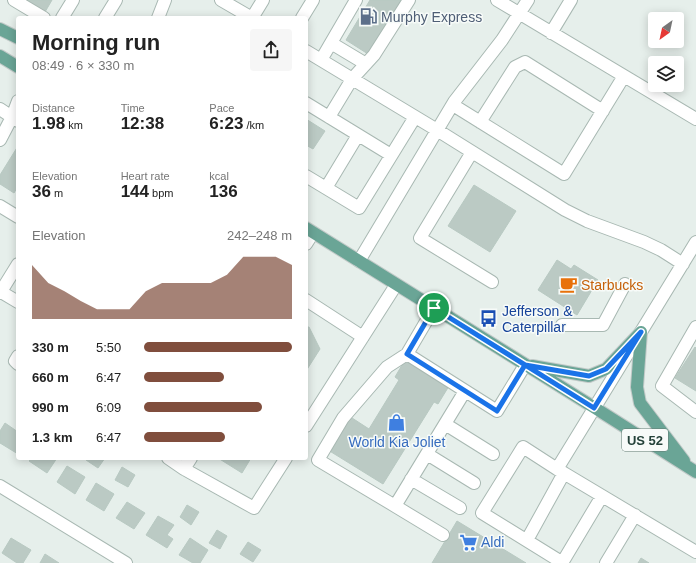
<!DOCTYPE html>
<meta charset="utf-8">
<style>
:root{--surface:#fff;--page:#f6f6f6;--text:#222;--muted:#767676;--accent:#804e3d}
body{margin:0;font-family:Helvetica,sans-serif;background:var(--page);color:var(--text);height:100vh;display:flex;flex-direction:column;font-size:15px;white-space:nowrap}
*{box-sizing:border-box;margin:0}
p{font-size:13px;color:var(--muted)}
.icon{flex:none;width:22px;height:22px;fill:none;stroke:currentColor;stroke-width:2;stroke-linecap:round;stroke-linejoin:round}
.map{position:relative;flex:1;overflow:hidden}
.panel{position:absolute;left:16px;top:16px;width:292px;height:444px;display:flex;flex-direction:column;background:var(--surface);border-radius:4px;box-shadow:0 2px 10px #0003}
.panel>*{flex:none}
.needle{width:26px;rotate:213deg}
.controls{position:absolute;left:648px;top:12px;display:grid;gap:8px}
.controls a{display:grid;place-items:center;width:36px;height:36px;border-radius:4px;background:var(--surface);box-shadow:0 2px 10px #0003;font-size:20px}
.pin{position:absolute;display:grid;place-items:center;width:34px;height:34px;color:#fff;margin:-17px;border:2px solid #fff;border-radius:50%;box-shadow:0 1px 4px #0007}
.round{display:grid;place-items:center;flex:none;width:42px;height:42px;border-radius:4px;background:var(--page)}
.summary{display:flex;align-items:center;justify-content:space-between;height:68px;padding:0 16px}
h1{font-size:22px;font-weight:700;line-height:30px}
.metrics{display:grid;grid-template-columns:repeat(3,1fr);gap:6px;height:68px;padding:4px 16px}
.metrics div{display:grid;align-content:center}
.metrics b{font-size:17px;font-weight:700}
.metrics small{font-size:11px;font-weight:400}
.metrics p{font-size:11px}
.chart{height:112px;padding:8px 16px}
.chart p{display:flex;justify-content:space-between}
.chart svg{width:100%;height:72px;margin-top:4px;fill:var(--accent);opacity:.7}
ul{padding:0 16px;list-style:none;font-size:13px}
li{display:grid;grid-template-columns:64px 48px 1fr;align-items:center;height:30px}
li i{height:10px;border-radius:5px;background:var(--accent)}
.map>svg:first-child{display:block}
</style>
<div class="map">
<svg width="696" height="563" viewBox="0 0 696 563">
<rect width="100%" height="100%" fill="#e6efeb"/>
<path fill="#bbcac4" stroke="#b8c9c2" d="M25,0H52L45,12Z
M370,0H401L368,54L346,40Z
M306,119L325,131L313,149L306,145Z
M18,146V186L14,193L0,184V175Z
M474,185L516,211L490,252L448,226Z
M557,260L571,269L574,265L598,280L577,315L538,290Z
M306,327H309L320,349L306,371Z
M695,347L696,348V391L675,378Z
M405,360L449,386L438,404L434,402L383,484L328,450L349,416L369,429L399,380L395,377Z
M5,423L18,432V454L0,443V431Z
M32,458H57L47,473L29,461Z
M87,458H105L98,468L86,460Z
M218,458H251L242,473Z
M67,466L85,477L75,494L57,482Z
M122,467L135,475L128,487L115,480Z
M96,483L114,494L104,511L86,500Z
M127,502L145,513L134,529L116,518Z
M187,505L199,512L191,525L180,517Z
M158,516L174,525L167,535L173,539L167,548L146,535Z
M457,521L526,563H432Z
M217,530L227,536L220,549L209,543Z
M11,538L31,550L23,563H17L2,553Z
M190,538L208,550L200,563H193L179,555Z
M248,542L261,550L253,562L240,554Z
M45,554L59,563H40Z
M641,558L649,563H638Z"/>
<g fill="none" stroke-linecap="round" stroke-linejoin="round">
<defs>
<path id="minor" d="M14,0L44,18
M221,0L252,18
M497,0L696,119
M62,18L73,0
M105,18L116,0
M158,18L165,0
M252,18L263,0
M302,18L313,0
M551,33L571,0
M331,43L366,64
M306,51L437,130L565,210L587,221L644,242L661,250L683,264
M321,60L356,0
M306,103L391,155
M453,105L564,174L624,76
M0,109L18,121
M329,117L352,79L374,55L409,0
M480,122L515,67L525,62L603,111
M0,140L12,117L18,101
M472,152L420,238L492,282
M306,176L359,208L415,117
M326,188L358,135
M0,206L18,217
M306,244L313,233
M359,261L454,102L502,40L528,0
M1,292L18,302
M0,293L18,264
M306,300L363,337
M434,308L407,354L497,411L525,365
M562,325H603L625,284
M696,327L662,386L696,412
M407,354L387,367L343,418L318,460L395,506L465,391
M18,356L15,361L18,364
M445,424L493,454
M306,426L396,285
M427,454L474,483
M168,458L184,469L191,458
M184,469L254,508L286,458
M557,469L696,552
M411,479L460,508
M0,486L126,563
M395,506L443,535
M527,540L564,473
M562,563L602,496
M563,563L482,513L523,447L557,469L696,242
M606,563L635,515"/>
<path id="major" d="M0,29L18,38
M0,56L18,67
M306,228L595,408L696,472
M641,332L637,387L640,403L684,461
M532,366L589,376L606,369L641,332"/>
</defs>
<use href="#minor" stroke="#a8b8b2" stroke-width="14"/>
<use href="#major" stroke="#c2cac8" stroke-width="14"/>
<use href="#minor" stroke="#fff" stroke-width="12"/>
<use href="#major" stroke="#6aa596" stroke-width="12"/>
</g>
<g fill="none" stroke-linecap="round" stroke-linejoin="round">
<defs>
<path id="route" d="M434,308L594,408L641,332L606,369L589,376L525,365L497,411L407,354L434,308"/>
</defs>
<use href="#route" stroke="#fff" stroke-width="8"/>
<use href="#route" stroke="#1a73e8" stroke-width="5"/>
</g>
<defs>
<symbol id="fuel-bare" viewBox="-9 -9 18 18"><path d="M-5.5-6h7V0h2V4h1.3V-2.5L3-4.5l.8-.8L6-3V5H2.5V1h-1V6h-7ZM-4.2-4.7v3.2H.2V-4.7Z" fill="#5c6f8a" stroke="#f7fbf9" stroke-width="2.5" paint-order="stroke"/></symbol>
<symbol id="cafe-bare" viewBox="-9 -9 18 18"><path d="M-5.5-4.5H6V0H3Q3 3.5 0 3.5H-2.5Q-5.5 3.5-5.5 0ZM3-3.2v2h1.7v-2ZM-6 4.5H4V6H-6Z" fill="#e8710a" stroke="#f7fbf9" stroke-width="2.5" paint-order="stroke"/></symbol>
<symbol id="bus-bare" viewBox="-9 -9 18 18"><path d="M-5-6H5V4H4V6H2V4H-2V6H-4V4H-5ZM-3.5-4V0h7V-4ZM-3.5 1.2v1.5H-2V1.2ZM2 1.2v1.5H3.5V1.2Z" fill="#1a4fb4" stroke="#f7fbf9" stroke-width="2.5" paint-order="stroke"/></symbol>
<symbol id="shop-bare" viewBox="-9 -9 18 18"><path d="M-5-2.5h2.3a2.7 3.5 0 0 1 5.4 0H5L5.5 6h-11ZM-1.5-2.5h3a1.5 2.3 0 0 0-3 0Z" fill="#3f7fe0" stroke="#f7fbf9" stroke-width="2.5" paint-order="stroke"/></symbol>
<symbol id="supermarket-bare" viewBox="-9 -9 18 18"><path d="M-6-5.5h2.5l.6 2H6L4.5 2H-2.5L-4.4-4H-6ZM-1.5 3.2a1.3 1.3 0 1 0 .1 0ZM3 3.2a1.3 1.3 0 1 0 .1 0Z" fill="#3f7fe0" stroke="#f7fbf9" stroke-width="2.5" paint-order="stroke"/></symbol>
</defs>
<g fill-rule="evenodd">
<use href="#fuel-bare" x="356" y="4" width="25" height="25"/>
<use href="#cafe-bare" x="556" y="272" width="25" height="25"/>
<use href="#bus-bare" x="476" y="306" width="25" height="25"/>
<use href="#shop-bare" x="384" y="410" width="25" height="25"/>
<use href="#supermarket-bare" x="456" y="530" width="25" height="25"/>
</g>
<g text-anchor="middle" stroke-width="3" stroke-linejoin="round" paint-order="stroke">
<rect fill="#f7fbf9" stroke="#637a73" stroke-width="1" x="622" y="429" width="46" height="22" rx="3"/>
<g font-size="13" font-weight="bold" fill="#24423a">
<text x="645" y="445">US 52</text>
</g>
<g font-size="14" fill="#4e5e75" stroke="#f7fbf9" text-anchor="start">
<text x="381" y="22">Murphy Express</text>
</g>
<g font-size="14" fill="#c56008" stroke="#f7fbf9" text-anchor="start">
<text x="581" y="290">Starbucks</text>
</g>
<g font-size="14" fill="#164399" stroke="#f7fbf9" text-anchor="start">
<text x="502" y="316">Jefferson &amp;<tspan x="502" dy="16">Caterpillar</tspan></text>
</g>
<g font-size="14" fill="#366cbe" stroke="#f7fbf9">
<text x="397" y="447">World Kia Joliet</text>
<text x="481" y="547" text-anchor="start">Aldi</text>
</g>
</g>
</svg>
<div class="controls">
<a><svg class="needle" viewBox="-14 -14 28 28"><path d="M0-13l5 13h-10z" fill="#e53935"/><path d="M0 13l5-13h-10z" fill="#767676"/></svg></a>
<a><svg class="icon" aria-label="layers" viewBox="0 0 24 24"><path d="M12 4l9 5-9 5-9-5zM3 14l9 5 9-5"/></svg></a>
</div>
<div class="pin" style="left:434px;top:308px;background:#1e9e55"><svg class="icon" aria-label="arrive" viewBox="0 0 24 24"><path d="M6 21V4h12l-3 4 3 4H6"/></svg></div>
<section class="panel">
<div class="summary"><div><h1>Morning run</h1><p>08:49 · 6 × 330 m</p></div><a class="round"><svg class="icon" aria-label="share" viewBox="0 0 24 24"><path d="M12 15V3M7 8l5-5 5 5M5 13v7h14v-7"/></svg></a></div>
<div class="metrics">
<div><p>Distance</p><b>1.98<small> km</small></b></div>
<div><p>Time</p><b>12:38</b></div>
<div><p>Pace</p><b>6:23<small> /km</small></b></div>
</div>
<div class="metrics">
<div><p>Elevation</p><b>36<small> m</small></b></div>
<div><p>Heart rate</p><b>144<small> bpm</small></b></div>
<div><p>kcal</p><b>136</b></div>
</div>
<div class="chart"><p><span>Elevation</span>242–248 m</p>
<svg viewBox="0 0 160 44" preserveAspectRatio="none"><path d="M0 44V11L10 22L20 27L30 33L40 38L50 38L60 38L70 27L80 22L90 22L100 22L110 22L120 17L130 6L140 6L150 6L160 11V44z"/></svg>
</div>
<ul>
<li><b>330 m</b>5:50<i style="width:100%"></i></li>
<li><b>660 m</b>6:47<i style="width:54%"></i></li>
<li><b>990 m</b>6:09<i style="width:80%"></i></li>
<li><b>1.3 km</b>6:47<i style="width:55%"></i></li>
</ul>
</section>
</div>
